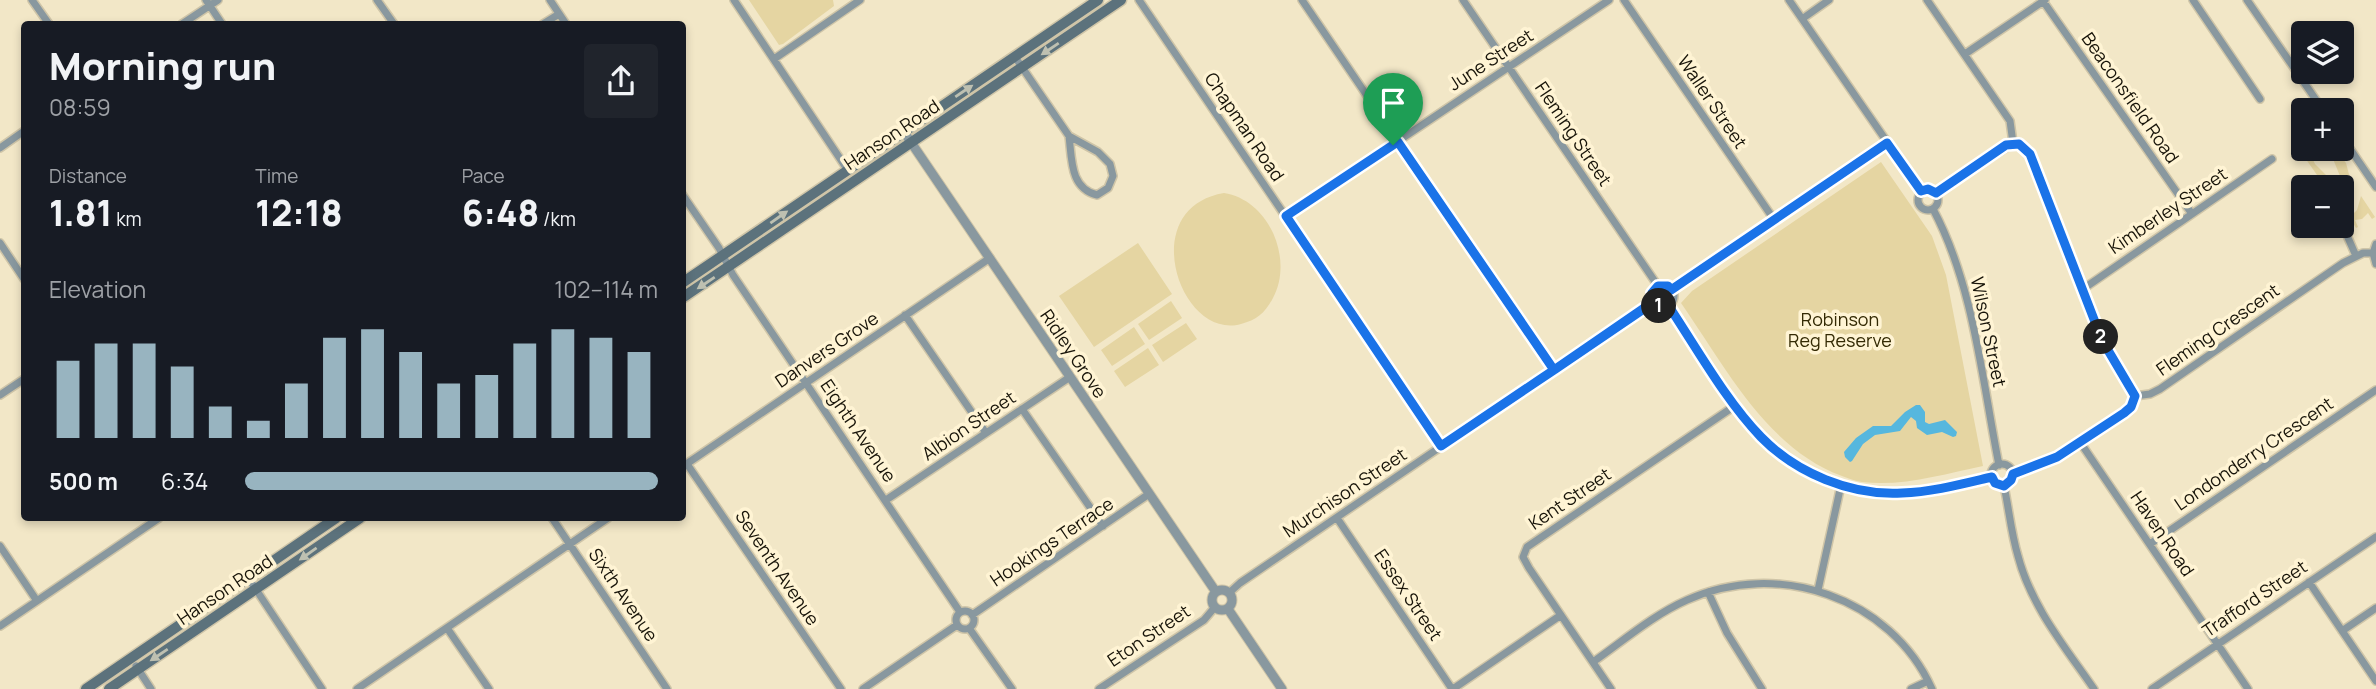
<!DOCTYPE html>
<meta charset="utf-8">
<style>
:root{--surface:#171b24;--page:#20242c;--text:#f1f3f6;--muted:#9ea1a6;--accent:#98b4c0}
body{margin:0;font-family:Manrope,sans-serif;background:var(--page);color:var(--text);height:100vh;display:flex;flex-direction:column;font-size:26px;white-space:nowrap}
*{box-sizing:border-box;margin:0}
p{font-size:23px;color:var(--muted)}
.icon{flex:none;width:38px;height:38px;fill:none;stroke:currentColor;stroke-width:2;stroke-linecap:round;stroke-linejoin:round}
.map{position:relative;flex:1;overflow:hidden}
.side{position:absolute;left:21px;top:21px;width:665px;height:500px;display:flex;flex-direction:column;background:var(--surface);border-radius:7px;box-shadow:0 4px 10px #0003}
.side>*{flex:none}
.controls{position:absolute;left:2291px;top:21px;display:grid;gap:14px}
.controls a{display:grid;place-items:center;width:63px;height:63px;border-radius:7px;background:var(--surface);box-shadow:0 4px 10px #0003;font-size:35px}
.pin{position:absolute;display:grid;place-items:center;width:60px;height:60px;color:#fff;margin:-72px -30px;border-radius:50% 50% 50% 0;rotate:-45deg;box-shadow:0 0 7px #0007}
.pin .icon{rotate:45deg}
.km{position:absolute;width:35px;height:35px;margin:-18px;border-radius:50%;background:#222;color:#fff;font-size:19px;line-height:35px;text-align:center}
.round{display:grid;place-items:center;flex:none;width:74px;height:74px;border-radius:7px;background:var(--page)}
.headline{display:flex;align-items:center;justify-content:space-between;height:119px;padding:0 28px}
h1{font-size:38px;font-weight:800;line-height:52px}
.figures{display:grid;grid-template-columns:repeat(3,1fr);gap:10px;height:119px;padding:7px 28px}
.figures div{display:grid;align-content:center}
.figures b{font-size:35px;font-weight:800}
.figures small{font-size:19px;font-weight:400}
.figures p{font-size:19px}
.chart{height:196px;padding:14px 28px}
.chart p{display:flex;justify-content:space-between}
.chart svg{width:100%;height:126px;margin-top:7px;stroke:var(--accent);stroke-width:6}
ul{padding:0 28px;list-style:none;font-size:23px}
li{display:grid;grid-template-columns:112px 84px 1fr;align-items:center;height:52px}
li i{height:18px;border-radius:9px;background:var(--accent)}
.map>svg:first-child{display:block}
</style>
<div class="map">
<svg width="2376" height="689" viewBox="0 0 2376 689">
<rect width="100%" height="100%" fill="#f2e7c7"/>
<path fill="#e5d5a2" d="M749,0H833L834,6L783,44L779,45Z
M2291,138L2303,141V149H2308L2315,164L2333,182L2332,187L2317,175Z
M2326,149H2334L2346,163L2351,182L2340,176L2333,159L2325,151Z
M1881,162L1932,236L1946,275L1983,466C1944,474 1902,487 1862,482C1855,481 1848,478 1842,476C1766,448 1725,366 1681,303L1692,291Z
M1224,193C1269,200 1294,259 1273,298C1265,313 1257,320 1241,324C1180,341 1135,208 1224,193Z
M2361,196L2375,217L2372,219L2368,213L2362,219L2355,220L2358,227L2356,228L2346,212L2354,213L2357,210Z
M1138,243L1172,294L1094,347L1059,296Z
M1171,301L1182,318L1149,340L1138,324Z
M1186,323L1197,339L1163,362L1152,345Z
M1134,327L1145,344L1112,366L1101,350Z
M1148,348L1159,365L1125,387L1114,371Z"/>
<path fill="#56b7de" d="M1916,405H1920L1925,412V422L1929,424L1945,420L1957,432L1956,436L1953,437L1942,432L1927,435L1917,428L1916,421L1911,417L1900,431L1875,435L1863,444L1852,461L1850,462L1845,457L1844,452L1856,438L1873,426H1891L1905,412Z"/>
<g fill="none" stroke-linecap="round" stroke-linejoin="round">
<defs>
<path id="minor" d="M32,0L49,24
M206,0L222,24
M377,0L394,24
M550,0L566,24
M734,0L847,169
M1139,0L1441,446
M1302,0L1554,371
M1463,0L1658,286
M1624,0L1775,221
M1789,0L1921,191
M1927,0L2010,121L2013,143L2019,144L2028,150L2102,340L2135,396
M2193,0L2260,99
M2247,0L2323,110
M2043,1L2192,214
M1802,19L1829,0
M182,24L218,0
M543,24L559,14
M1965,54L2045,0
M1015,57L1069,136L1098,152L1110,164L1113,176L1108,188L1097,195C1070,188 1072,160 1069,136
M774,59L860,0
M2342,137L2376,187
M0,148L24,131
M1918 200a10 10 0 1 1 20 0a10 10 0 1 1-20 0Z
M1936,193L2013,143
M682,194L719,248L733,275L960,612
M1933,209C1974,286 1982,380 1999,465
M1286,216L1609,0
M2342,224L2356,256
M0,243L24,279
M2376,244L2373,253L2376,264
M1652 296a11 11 0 1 1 22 0a11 11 0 1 1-22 0Z
M2083,289L2272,159
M1671,290L1887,143
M1668,305C1696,347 1726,401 1761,437C1796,473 1851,496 1902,493C1932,491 1962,484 1992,477
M905,315L986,433
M0,395L24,379
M1022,409L1103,526
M2080,442L2248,689
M687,464L841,689
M1991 475a11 11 0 1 1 22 0a11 11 0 1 1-22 0Z
M682,467L990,258
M2013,474L2057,457L2124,413L2131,407L2135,396L2150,394L2160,389L2343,263L2363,253H2373
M2004,486C2009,509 2011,533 2018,556C2031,606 2065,647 2094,689
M886,500L1070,377
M552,518L667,689
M1337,518L1452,689
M2150,544L2376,390
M0,546L37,601
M249,579L322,689
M2309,582L2376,681
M1818,590L1841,485
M1708,592L1727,633L1762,689
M1229,593L1240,583L1654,302
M956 620a9 9 0 1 1 18 0a9 9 0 1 1-18 0Z
M972,615L1149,494
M0,626L159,518
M447,628L489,689
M969,628L1012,689
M2342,631L2376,608
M1593,662C1623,641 1653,615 1687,600C1777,559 1891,597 1932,689
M136,666L151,689
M357,689L608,518
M863,689L957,625
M1099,689L1204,620L1215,607
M1453,689L1561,615
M1611,689L1529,568L1523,557L1527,547L1736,405
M1911,689L1928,681
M2152,689L2376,537"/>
<path id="tertiary" d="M904,132L1216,592
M1212 600a10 10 0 1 1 20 0a10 10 0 1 1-20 0Z
M1228,609L1282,689"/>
<path id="secondary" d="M682,283L1098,0
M682,298L1121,0
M86,689L336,518
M109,689L360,518"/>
</defs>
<use href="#minor" stroke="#cfc5a8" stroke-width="10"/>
<use href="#tertiary" stroke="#cfc5a8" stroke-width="11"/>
<use href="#secondary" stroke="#cfc5a8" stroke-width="13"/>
<use href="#minor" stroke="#89989f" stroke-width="7"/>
<use href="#tertiary" stroke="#89989f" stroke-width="9"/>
<use href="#secondary" stroke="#5c727c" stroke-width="10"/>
</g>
<defs><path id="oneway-solid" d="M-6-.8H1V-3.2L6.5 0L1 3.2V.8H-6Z" transform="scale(1.75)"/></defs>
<g fill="#bec0b1">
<use href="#oneway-solid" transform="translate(1050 49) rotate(146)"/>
<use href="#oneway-solid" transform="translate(964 91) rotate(-34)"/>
<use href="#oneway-solid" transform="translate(779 217) rotate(-35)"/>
<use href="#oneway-solid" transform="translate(706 283) rotate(146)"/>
<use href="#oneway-solid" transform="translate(308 554) rotate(145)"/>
<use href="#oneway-solid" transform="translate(159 655) rotate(146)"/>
</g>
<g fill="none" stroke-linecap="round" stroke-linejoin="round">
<defs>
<path id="route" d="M1393,145L1286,216L1441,446L1539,380L1554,370L1650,304L1654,302L1661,306L1668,305C1696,347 1726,401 1761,437C1796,473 1851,496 1902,493C1932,492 1962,484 1992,477L1995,483L2004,486L2011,480L2013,474L2057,457L2124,413L2131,407L2135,396L2102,340L2030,154L2019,144L2006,145L1936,193L1928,189L1921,191L1887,143L1671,290L1668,286H1658L1652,293L1654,302L1554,370L1398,142L1393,145"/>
</defs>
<use href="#route" stroke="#fff" stroke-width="14"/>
<use href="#route" stroke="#1a73e8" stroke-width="9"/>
</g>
<g text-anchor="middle" stroke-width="7" stroke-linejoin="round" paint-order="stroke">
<g font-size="18" fill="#171308" stroke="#fff4d4">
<text transform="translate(1491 60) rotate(-33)" y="6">June Street</text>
<text transform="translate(2130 98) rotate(55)" y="6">Beaconsfield Road</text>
<text transform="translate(1712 102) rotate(56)" y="6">Waller Street</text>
<text transform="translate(1244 127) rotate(56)" y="6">Chapman Road</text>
<text transform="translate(1573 134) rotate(56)" y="6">Fleming Street</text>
<text transform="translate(892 135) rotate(-34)" y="6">Hanson Road</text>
<text transform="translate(2168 211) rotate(-34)" y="6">Kimberley Street</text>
<text transform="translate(2218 330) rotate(-35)" y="6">Fleming Crescent</text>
<text transform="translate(1988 332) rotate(78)" y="6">Wilson Street</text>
<text transform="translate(827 350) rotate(-34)" y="6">Danvers Grove</text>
<text transform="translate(1073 354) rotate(56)" y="6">Ridley Grove</text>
<text transform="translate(969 426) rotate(-34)" y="6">Albion Street</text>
<text transform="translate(858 431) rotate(56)" y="6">Eighth Avenue</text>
<text transform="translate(2254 454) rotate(-34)" y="6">Londonderry Crescent</text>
<text transform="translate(1345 493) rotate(-34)" y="6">Murchison Street</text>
<text transform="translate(1570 499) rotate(-34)" y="6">Kent Street</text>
<text transform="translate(2162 534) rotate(56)" y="6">Haven Road</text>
<text transform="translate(1052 542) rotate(-34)" y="6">Hookings Terrace</text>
<text transform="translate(777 568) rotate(56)" y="6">Seventh Avenue</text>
<text transform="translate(225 590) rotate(-34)" y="6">Hanson Road</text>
<text transform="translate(623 595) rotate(56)" y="6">Sixth Avenue</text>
<text transform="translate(1408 595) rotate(56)" y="6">Essex Street</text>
<text transform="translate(2255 599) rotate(-34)" y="6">Trafford Street</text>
<text transform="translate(1149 636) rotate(-34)" y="6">Eton Street</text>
</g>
<g font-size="18" fill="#342a04" stroke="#fff4d4">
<text x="1840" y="326">Robinson<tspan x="1840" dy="21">Reg Reserve</tspan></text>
</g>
</g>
</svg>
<div class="controls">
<a><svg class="icon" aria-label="layers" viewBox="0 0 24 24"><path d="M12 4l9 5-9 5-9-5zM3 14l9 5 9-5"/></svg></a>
<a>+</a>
<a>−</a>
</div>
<div class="pin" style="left:1393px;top:145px;background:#1e9e55"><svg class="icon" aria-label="arrive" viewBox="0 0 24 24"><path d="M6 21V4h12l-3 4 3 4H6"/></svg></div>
<b class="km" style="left:1659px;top:306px">1</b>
<b class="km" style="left:2101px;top:337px">2</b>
<section class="side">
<div class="headline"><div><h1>Morning run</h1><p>08:59</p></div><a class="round"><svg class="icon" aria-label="share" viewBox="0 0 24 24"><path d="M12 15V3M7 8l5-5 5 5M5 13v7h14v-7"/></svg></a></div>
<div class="figures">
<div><p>Distance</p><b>1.81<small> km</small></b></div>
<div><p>Time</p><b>12:18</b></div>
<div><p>Pace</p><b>6:48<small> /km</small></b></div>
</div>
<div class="chart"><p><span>Elevation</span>102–114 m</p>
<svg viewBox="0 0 160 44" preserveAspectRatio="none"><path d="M5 44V17M15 44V11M25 44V11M35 44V19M45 44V33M55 44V38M65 44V25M75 44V9M85 44V6M95 44V14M105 44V25M115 44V22M125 44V11M135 44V6M145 44V9M155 44V14"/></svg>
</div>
<ul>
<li><b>500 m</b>6:34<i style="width:100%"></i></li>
</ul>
</section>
</div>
